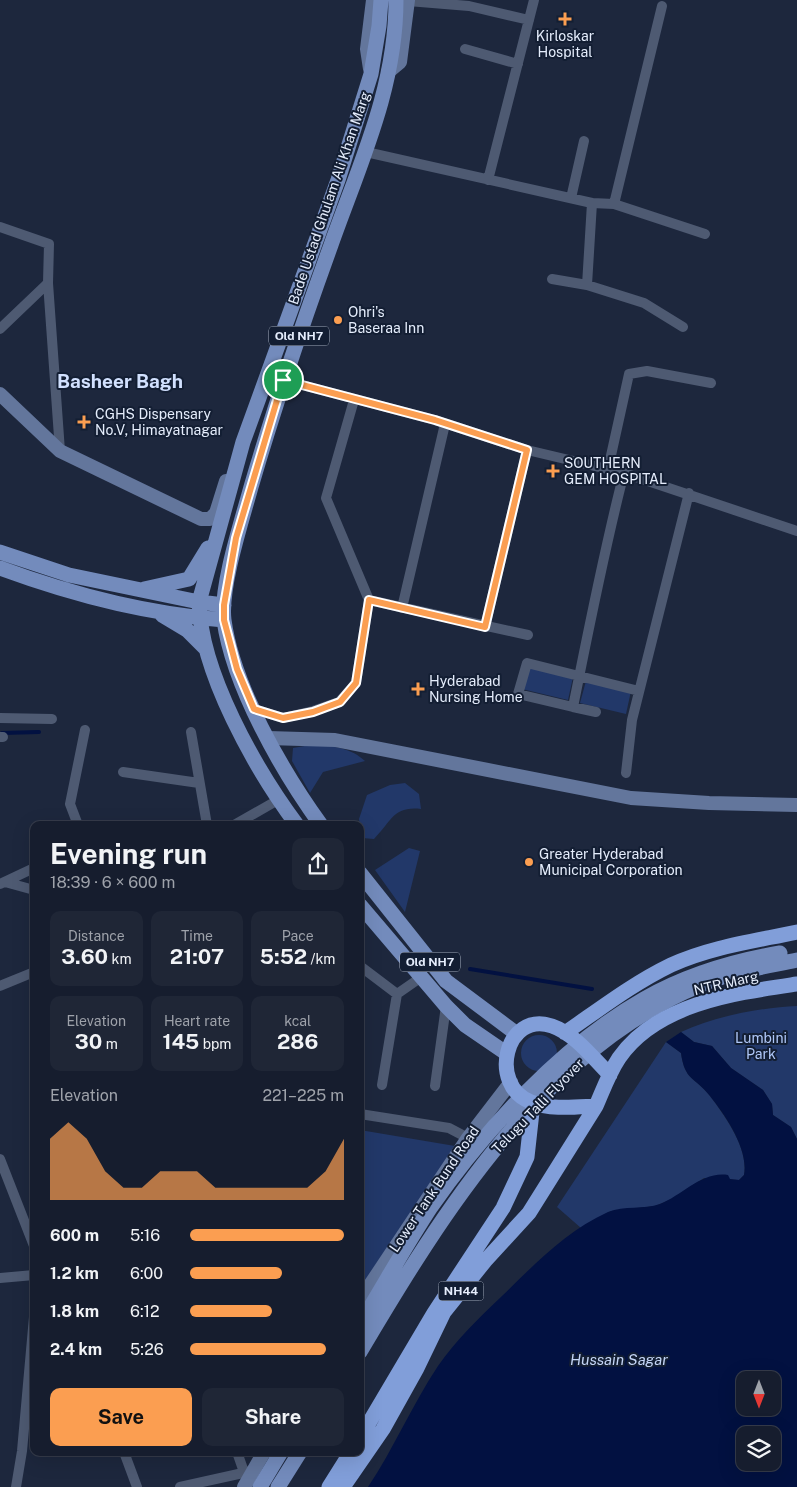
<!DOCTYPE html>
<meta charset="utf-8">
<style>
:root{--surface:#161d2e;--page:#1f2636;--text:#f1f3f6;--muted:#9ea2aa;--line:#353b4a;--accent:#fb9e51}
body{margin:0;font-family:"Public Sans",sans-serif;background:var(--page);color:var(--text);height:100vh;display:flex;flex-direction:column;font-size:19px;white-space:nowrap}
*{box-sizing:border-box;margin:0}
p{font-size:16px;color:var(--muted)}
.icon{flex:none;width:28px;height:28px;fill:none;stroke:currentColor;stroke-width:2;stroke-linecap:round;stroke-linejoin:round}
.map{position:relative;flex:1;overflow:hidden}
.panel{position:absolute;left:30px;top:821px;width:334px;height:635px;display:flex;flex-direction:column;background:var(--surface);border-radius:10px;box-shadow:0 5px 20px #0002,0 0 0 1px var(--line)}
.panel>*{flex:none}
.needle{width:32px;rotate:180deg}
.tools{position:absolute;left:736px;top:1371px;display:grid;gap:10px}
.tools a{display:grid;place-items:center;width:45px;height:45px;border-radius:10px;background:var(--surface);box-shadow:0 5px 20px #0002,0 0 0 1px var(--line);font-size:25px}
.pin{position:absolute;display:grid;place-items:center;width:42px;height:42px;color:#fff;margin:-21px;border:2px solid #fff;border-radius:50%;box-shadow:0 1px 5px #0007}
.round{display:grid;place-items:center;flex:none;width:52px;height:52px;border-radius:10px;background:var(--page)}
.overview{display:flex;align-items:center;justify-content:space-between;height:85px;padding:0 20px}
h1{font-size:28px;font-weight:700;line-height:38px}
.stats{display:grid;grid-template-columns:repeat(3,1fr);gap:8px;height:85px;padding:5px 20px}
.stats div{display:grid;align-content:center;border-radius:10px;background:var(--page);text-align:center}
.stats b{font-size:21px;font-weight:700}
.stats small{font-size:14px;font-weight:400}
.stats p{font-size:14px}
.chart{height:140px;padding:10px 20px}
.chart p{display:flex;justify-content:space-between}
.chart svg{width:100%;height:90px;margin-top:5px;fill:var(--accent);opacity:.7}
.primary-button{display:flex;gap:10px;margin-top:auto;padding:10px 20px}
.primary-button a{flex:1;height:58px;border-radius:10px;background:var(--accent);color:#111;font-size:20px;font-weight:700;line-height:58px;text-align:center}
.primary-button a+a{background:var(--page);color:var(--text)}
ul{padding:0 20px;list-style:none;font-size:16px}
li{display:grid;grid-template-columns:80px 60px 1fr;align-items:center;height:38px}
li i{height:12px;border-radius:6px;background:var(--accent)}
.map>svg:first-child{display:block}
</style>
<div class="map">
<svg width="797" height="1487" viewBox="0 0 797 1487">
<rect width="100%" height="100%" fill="#1d273d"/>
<path fill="#223869" d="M527,666L573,677L568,700L522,689Z
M586,681L631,691L626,714L580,703Z
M316,744C336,747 351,748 365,761L323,772L310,793L292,761L293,748Z
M405,783L419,794L421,809C393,806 392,821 374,839L362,838L359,819L367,795L390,785Z
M409,848L420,851L405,912L375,870Z
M797,1006V1139L791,1127L773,1115L772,1104L763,1090L731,1068L712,1046L694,1042L681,1032C716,1016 758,1008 797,1006Z
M521 1053a18 18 0 1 1 36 0a18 18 0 1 1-36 0Z
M666,1042L681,1053C685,1081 694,1076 710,1096C725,1116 749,1149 744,1175L739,1180L704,1178L672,1199L655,1206L611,1211L581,1228L557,1207Z
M360,1130L455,1146L360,1288Z"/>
<path fill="#021141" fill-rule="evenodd" d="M681,1032L694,1042L712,1046L731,1068L763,1090L772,1104L773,1115L791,1127L797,1139V1487H368C394,1448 412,1405 438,1366C456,1340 479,1318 502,1296C534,1265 566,1231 608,1212C624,1205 644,1210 660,1204C683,1195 702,1171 728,1175L730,1179L739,1180L744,1175C749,1149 725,1115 710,1096C694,1076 685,1081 681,1053L666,1042ZM745,1380H772V1408H745ZM745,1435H772V1462H745Z"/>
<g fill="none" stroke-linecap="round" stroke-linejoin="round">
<path stroke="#021141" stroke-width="4" d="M2,733L39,732
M470,969L592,989"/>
<path stroke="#4e5a72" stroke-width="10" d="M408,1L469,6L529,20
M465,49L518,64
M366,152L592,203
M488,180L534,0
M571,198L584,141
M614,204L705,234
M0,227L49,244L48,283L60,451
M552,279L587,285L644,303L683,327
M587,285L592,203L614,204L662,6
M0,329L48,283
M283,380L435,420L527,450L624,473L797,531
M608,469L629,374L647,371L711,383
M624,473C604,550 589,628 573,707L518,694L527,663L639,691
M369,600L528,635
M402,608L445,424
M485,627L527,450
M573,707L596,712
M254,709L283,718L313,711L339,702L356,683L369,600L326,498L354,400
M0,718L52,719
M191,732L207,825
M0,737H3
M123,772L199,783
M626,773L632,720L689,493
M78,825L70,804L85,730
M234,825L278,800
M5,882L34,890
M0,884L34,868
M360,966L397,994
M0,986L34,972
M382,1085L397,994L420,978
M435,1086L446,1006
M360,1114L449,1128L468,1138
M0,1159L34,1246
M0,1278L34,1275
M34,1286V1310
M124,1452L137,1487
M237,1452L244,1472
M16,1487L22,1451L34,1317
M180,1487L252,1471"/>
<path stroke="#63769c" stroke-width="14" d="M370,69L367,49L373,0
M388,72L400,62L408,0
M0,394L60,451L201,519H210L216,513L226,481
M268,738L335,740L631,798L709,803L797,805
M360,1300L468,1138L511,1082
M244,1487L264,1452"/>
<path stroke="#738bbc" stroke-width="15" d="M0,552L69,575L199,602L224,605
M0,568C73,595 147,614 224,620
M144,589L189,579L208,548
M162,615L187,630L206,649
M297,825C256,770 200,672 199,602L243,442L338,180L371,74L379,26L381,0
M321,825C282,771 233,686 224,620C220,587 242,520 251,487C275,405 302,325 331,245C360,163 396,88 396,0
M360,873L446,981L517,1034
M360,905L446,1006L465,1025L506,1053
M360,1324C384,1285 406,1245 431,1207C485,1130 561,1046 644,999C686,975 733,961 780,953
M360,1352C442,1213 543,1051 698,986C730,972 764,967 797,960
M260,1487L281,1452
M278,1487L300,1452"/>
<path stroke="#819ed9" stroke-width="15" d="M565,1033C600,1009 632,984 671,965C710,947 755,941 797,932
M610,1075C593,1058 575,1034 552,1026C505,1010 488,1086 531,1102C551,1110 575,1107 596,1106C603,1090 609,1073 619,1058C657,1003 736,993 797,984
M360,1438L434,1313L503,1208L527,1157L533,1103
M329,1487L351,1452
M343,1487L383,1429L417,1368L444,1312L485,1261L529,1213L596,1106"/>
</g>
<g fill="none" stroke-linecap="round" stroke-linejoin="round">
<defs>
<path id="route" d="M283,380L435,420L527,450L485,627L369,600L356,683L340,702L313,712L283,718L254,709L237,669L224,620V605L236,538Z"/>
</defs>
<use href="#route" stroke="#fff" stroke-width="10"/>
<use href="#route" stroke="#fb9e51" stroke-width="6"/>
</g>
<g fill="#fb9e51" stroke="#131e33" stroke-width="2">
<path d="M562.5 11.5h5v5h5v5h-5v5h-5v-5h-5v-5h5z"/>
<circle cx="338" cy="320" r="5"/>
<path d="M81.5 414.5h5v5h5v5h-5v5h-5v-5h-5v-5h5z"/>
<path d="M550.5 463.5h5v5h5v5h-5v5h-5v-5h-5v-5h5z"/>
<path d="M415.5 681.5h5v5h5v5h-5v5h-5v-5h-5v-5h5z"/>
<circle cx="529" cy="862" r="5"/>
</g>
<g text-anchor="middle" stroke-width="4" stroke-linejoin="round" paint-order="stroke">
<g fill="#131e33" stroke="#a6afc0" stroke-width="1">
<rect x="269" y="326.5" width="60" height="19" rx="4"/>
<rect x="400" y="952.5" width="60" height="19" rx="4"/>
<rect x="438.5" y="1281.5" width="45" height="19" rx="4"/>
</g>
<g font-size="12" font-weight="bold" fill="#e5edfc">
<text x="299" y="340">Old NH7</text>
<text x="430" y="966">Old NH7</text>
<text x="461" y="1295">NH44</text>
</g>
<g font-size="14" fill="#e5edfc" stroke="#131e33" text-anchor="start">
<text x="565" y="41" text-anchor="middle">Kirloskar<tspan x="565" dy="16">Hospital</tspan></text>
<text x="348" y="317">Ohri's<tspan x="348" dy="16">Baseraa Inn</tspan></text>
<text x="95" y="419">CGHS Dispensary<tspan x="95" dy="16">No.V, Himayatnagar</tspan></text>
<text x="564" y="468">SOUTHERN<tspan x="564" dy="16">GEM HOSPITAL</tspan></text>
<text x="429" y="686">Hyderabad<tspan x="429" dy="16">Nursing Home</tspan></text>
<text x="539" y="859">Greater Hyderabad<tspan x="539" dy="16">Municipal Corporation</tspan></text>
</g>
<g font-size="14" fill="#e5edfc" stroke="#131e33">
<text transform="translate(329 198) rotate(-71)" y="5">Bade Ustad Ghulam Ali Khan Marg</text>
<text transform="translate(726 983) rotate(-13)" y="5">NTR Marg</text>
<text transform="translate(538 1106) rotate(-46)" y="5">Telugu Talli Flyover</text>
<text transform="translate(434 1189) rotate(-56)" y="5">Lower Tank Bund Road</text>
</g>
<g font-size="14" fill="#afc7f8" stroke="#131e33">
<text x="761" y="1043">Lumbini<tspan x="761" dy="16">Park</tspan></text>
</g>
<g font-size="15" font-style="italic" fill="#c4d5f6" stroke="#131e33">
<text x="619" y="1365">Hussain Sagar</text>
</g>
<g font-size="19" font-weight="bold" fill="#d1e0fe" stroke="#131e33">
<text x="120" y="388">Basheer Bagh</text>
</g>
</g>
</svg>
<div class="tools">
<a><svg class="needle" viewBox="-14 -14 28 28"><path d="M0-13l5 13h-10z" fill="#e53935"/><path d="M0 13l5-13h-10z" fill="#9ea2aa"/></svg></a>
<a><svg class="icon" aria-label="layers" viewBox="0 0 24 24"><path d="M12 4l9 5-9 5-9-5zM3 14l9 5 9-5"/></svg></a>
</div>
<div class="pin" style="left:283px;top:380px;background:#1e9e55"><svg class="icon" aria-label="arrive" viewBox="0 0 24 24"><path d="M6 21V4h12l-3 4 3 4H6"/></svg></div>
<section class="panel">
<div class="overview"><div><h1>Evening run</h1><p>18:39 · 6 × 600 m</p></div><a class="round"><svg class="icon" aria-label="share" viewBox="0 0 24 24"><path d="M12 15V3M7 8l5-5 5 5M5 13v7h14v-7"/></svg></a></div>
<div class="stats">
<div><p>Distance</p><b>3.60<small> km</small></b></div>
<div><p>Time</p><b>21:07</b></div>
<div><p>Pace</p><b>5:52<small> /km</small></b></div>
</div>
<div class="stats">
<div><p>Elevation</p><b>30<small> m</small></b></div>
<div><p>Heart rate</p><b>145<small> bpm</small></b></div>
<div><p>kcal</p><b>286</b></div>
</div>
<div class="chart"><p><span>Elevation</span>221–225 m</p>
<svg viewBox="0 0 160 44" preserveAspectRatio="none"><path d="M0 44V14L10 6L20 14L30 30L40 38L50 38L60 30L70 30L80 30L90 38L100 38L110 38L120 38L130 38L140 38L150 30L160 14V44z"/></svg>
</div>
<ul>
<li><b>600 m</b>5:16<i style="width:100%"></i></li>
<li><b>1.2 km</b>6:00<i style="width:60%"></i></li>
<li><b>1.8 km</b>6:12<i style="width:53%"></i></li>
<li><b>2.4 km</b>5:26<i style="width:88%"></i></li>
</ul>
<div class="primary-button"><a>Save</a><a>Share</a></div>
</section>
</div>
